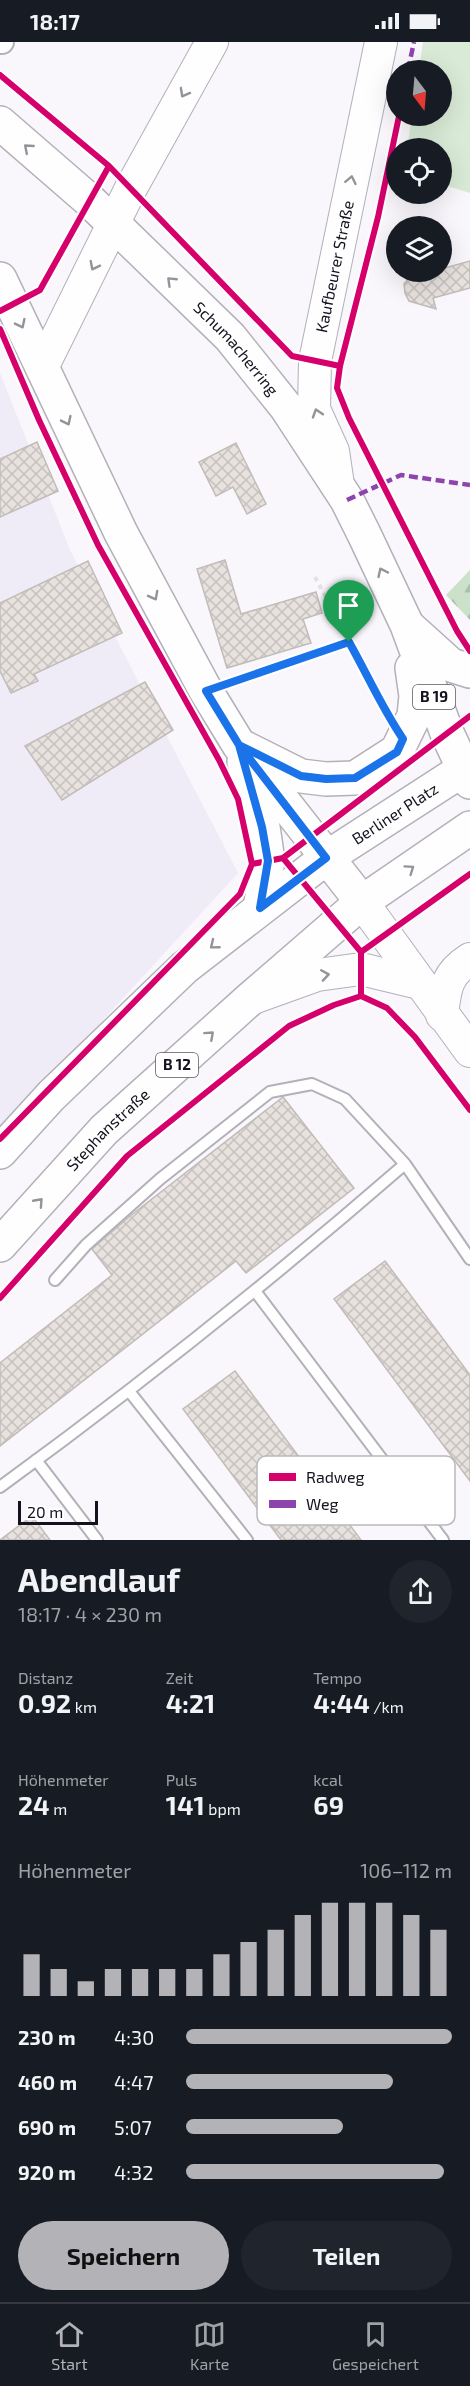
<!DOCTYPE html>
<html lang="de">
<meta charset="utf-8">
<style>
:root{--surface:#171b24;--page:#20242c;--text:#f1f3f6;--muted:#9ea1a6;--line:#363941;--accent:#b2b2b7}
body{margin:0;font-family:"Exo 2",sans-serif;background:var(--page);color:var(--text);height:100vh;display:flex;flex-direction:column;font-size:22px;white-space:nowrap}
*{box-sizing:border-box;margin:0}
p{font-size:20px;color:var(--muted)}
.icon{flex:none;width:33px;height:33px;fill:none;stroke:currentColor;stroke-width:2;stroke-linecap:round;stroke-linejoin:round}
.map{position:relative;height:1498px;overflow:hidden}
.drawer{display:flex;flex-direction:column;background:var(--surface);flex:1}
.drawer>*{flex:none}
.needle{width:39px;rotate:164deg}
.fabs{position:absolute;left:386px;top:18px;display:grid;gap:12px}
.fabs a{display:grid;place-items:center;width:66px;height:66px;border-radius:50%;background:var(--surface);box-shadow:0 6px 24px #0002;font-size:30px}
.scale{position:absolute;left:18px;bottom:15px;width:80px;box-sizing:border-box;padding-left:6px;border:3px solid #15111d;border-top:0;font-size:16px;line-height:21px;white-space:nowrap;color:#15111d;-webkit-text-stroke:4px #fff;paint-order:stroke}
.pin{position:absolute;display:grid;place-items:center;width:51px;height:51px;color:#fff;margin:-62px -26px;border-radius:50% 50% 50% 0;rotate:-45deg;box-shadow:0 0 6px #0007}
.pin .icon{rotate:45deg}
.round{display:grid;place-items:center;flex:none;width:63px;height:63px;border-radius:32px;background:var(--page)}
.head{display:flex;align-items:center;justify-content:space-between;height:102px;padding:0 18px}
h1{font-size:33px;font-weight:700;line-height:45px}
.metrics{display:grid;grid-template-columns:repeat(3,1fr);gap:9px;height:102px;padding:6px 18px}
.metrics div{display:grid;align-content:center}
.metrics b{font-size:26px;font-weight:700}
.metrics small{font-size:16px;font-weight:400}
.metrics p{font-size:16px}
.chart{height:168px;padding:12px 18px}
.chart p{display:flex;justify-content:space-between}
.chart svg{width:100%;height:108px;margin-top:6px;stroke:var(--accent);stroke-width:6}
.primary-button{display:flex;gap:12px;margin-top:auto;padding:12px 18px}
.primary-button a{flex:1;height:69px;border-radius:36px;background:var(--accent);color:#111;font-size:24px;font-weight:700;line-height:69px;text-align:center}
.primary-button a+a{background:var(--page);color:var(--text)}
ul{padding:0 18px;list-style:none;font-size:20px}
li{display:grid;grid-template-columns:96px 72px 1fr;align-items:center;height:45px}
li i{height:15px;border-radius:8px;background:var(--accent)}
.status{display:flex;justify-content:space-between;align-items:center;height:42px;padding:0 30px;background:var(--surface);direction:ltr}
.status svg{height:16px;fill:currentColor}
.menu{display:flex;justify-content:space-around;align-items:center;height:84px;border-top:2px solid var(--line);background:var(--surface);font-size:16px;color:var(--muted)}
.menu a{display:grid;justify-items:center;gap:3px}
.menu .active{color:var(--accent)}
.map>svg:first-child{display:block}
</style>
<div class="status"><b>18:17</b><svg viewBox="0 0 49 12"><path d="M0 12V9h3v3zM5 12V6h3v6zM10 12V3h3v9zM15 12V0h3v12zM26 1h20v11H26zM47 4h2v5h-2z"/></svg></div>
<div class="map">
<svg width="470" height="1498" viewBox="0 0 470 1498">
<defs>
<pattern id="forest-firs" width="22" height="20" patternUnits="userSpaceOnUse" patternTransform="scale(1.5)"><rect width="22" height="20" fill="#cce1ca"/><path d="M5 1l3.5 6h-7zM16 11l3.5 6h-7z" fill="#aec0ad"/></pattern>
<pattern id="building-cross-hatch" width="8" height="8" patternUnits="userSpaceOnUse" patternTransform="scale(1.5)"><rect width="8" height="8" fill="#e8e2df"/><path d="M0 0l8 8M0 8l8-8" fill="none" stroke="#c6c1bf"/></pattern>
</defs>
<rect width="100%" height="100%" fill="#f9f7fc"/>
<path fill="#efebf7" d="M0,331L70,508L238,831L0,1090Z"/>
<path fill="#d9ebd7" d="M423,0H470V151L441,142V106H407L412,74H441V28H419Z"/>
<path fill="url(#forest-firs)" d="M470,528V578L446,553Z"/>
<path fill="url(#building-cross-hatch)" stroke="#c2bcb9" stroke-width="1.5" d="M470,219V246L433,256L436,267L409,259L405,251L404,242L409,236L431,230H441V227Z
M37,400L58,449L0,475V417Z
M236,401L266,462L247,472L233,445L216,454L199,420Z
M225,518L241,572L316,550L322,571L303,577L311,601L227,626L197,527Z
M88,519L122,591L34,632L38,639L11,651L0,629V561Z
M145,640L173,688L62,758L25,704Z
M283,1055L354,1146L246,1231L236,1219L0,1404V1321L112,1233L92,1207L130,1174Z
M385,1219L470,1333V1439L334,1257Z
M235,1329L361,1498H281L183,1367Z
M32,1474L50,1498H0Z"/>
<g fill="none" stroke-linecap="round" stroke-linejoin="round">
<defs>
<path id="lane" d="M55,1238L86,1203L160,1137L270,1050L312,1042L345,1057L405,1122L470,1217
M255,1249L443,1498
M129,1349L247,1498
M36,1418L97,1498
M0,1445C140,1343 275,1235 405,1122"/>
<path id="street" d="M0,0H2"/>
<g id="secondary">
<path d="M42,326L131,146L212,0"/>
<path id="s1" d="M338,443L333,409L314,367L315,319L381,0"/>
<path d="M362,860L470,1009"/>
<path d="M253,956L317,933L361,927L419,941"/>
<path d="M442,973C445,947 446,932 470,917"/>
</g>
<g id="primary">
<path id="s2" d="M0,81L90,159L230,295L286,365L347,458L364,492L407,583L447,691L470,740"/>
<path d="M0,237L121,491L206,649L239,703L362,860"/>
<path d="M410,586L451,623L470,629"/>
<path d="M245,706L301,734L326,737L355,736L397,709L414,674L416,654L412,626"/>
<path d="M244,720L263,785L268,819L260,866"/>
<path id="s3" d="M0,1110L51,1054L184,926L326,816L470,723"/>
<path id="s4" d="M0,1203L104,1088L250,957L362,860L470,786"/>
</g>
</defs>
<use href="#lane" stroke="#b3b0b9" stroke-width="14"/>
<use href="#street" stroke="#b3b0b9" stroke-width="26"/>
<use href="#secondary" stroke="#b3b0b9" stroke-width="34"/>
<use href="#primary" stroke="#b3b0b9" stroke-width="36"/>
<path stroke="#e2e2e3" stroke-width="4" stroke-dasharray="4.5 4.5" stroke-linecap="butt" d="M315,535L384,665
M233,640L349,600"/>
<use href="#lane" stroke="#fefeff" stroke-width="10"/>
<use href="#street" stroke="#fefeff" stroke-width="22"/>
<use href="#secondary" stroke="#fefeff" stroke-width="32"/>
<use href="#primary" stroke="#fefeff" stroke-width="33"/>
<path stroke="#8e44ad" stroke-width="4.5" stroke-dasharray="9 4.5" stroke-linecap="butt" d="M408,28L414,0
M347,458L401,433L470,443"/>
<defs>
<path id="cycleway" d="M0,33L109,124L292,314L340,324L337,346L349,376L457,589L470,609
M0,269L40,248L109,124
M0,287L39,378L98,503L219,718L238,757L252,822L240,852L0,1097
M340,324L378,175L399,74
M252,822L283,816L470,674
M361,910L470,832
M361,954L387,966L415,995L470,1068
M0,1256L127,1114L289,984L334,963L361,954V910L283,816"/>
</defs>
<use href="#cycleway" stroke="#fff" stroke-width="10"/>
<use href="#cycleway" stroke="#d6006c" stroke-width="6"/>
</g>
<defs><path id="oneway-chevron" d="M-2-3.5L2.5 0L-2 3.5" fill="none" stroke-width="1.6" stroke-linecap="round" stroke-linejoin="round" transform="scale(1.5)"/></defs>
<g stroke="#959399">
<use href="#oneway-chevron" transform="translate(184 51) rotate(119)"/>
<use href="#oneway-chevron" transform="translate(28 106) rotate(-139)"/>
<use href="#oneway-chevron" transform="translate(351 138) rotate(-78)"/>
<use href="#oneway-chevron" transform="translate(94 224) rotate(117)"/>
<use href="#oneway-chevron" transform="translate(171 239) rotate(-136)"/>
<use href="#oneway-chevron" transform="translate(21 282) rotate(64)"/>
<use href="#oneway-chevron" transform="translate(317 371) rotate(-108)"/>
<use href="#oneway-chevron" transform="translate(67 379) rotate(64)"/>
<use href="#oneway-chevron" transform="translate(382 530) rotate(-115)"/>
<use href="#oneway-chevron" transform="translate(154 554) rotate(62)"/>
<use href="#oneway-chevron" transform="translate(410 827) rotate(-35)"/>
<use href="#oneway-chevron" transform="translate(214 903) rotate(141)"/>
<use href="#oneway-chevron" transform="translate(325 933) rotate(-9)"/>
<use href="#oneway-chevron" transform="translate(210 993) rotate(-42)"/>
<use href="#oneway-chevron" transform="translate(39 1160) rotate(-48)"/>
</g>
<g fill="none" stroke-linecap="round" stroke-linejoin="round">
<defs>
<path id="route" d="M349,600L206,649L239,703L326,816L260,866L268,819L262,785L239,703L301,734L326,737L355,736L397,710L403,697C382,666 367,632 349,600"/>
</defs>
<use href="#route" stroke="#fff" stroke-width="12"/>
<use href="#route" stroke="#1a73e8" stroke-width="8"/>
</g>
<g text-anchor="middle" stroke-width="5" stroke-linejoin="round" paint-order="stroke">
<g fill="#fff" stroke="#5b5861" stroke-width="1.5">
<rect x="413" y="643" width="42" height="24" rx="4.5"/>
<rect x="156" y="1011" width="42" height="24" rx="4.5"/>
</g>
<g font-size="15" font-weight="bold" fill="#15111d">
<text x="434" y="660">B 19</text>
<text x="177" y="1028">B 12</text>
</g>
<g font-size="16" fill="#15111d" stroke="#fff">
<text dy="6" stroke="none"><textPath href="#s1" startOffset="225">Kaufbeurer Straße</textPath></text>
<text dy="6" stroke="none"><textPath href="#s2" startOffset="327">Schumacherring</textPath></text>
<text dy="6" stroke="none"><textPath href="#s3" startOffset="522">Berliner Platz</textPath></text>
<text dy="6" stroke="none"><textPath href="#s4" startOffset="158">Stephanstraße</textPath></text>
</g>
</g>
<rect x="257" y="1414" width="198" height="69" rx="9" fill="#fff" stroke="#b9b8bb" stroke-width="1.5"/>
<rect x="269" y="1431" width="27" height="8" fill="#d6006c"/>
<rect x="269" y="1458" width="27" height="8" fill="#8e44ad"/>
<g font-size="16" fill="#15111d">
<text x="306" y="1441">Radweg</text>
<text x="306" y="1468">Weg</text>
</g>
</svg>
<div class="fabs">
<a><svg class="needle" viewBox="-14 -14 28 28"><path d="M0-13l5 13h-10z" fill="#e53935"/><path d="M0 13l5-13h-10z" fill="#9ea1a6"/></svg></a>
<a><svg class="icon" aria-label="locate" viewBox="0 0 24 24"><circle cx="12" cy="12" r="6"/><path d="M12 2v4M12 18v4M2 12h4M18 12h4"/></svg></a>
<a><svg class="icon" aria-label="layers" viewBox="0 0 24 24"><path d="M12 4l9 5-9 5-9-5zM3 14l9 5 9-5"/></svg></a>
</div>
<div class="scale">20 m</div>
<div class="pin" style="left:349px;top:600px;background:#1e9e55"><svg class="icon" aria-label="arrive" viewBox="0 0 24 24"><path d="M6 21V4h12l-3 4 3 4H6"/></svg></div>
</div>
<section class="drawer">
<div class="head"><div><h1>Abendlauf</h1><p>18:17 · 4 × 230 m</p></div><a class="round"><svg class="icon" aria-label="share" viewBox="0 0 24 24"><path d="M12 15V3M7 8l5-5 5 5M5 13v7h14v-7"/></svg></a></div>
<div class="metrics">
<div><p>Distanz</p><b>0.92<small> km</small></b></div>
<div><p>Zeit</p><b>4:21</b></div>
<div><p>Tempo</p><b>4:44<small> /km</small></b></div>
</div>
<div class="metrics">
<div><p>Höhenmeter</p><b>24<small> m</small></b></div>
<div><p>Puls</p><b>141<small> bpm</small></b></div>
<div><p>kcal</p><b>69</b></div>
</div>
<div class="chart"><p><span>Höhenmeter</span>106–112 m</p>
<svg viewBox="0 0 160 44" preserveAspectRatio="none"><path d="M5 44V27M15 44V33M25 44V38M35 44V33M45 44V33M55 44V33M65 44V33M75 44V27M85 44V22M95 44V17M105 44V11M115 44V6M125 44V6M135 44V6M145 44V11M155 44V17"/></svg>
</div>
<ul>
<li><b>230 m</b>4:30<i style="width:100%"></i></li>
<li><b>460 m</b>4:47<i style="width:78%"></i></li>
<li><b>690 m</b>5:07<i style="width:59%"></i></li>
<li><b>920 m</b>4:32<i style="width:97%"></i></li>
</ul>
<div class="primary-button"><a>Speichern</a><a>Teilen</a></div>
</section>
<nav class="menu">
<a class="active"><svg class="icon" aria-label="home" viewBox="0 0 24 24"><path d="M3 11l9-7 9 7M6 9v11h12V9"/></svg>Start</a>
<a><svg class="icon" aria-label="map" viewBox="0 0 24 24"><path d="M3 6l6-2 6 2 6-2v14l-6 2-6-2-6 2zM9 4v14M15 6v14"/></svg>Karte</a>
<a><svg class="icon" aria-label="saved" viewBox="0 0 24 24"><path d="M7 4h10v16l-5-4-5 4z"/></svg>Gespeichert</a>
</nav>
